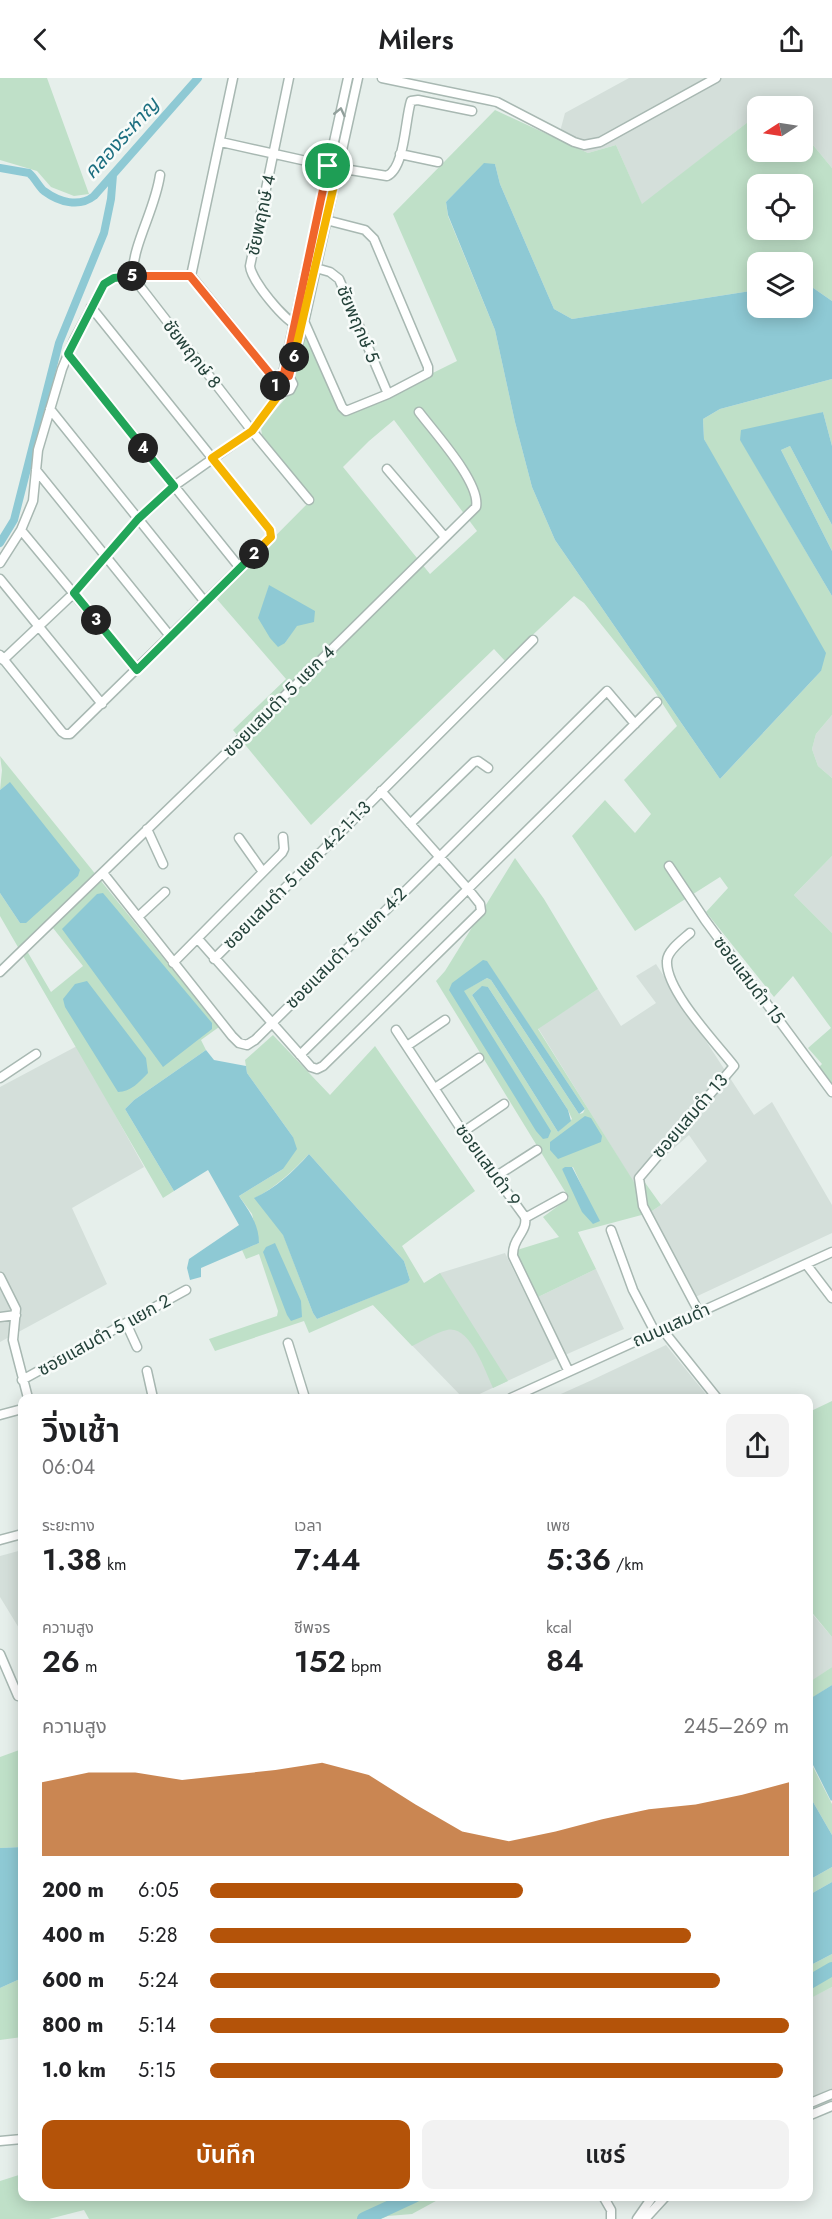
<!DOCTYPE html>
<html lang="th">
<meta charset="utf-8">
<style>
:root{--surface:#fff;--page:#f2f2f2;--text:#202124;--muted:#757577;--accent:#b45309}
body{margin:0;font-family:Jost,"Noto Sans Thai",sans-serif;background:var(--page);color:var(--text);height:100vh;display:flex;flex-direction:column;font-size:22px;white-space:nowrap}
*{box-sizing:border-box;margin:0}
p{font-size:20px;color:var(--muted)}
.icon{flex:none;width:33px;height:33px;fill:none;stroke:currentColor;stroke-width:2;stroke-linecap:round;stroke-linejoin:round}
.map{position:relative;flex:1;overflow:hidden}
.panel{position:absolute;left:18px;top:1316px;width:795px;height:807px;display:flex;flex-direction:column;background:var(--surface);border-radius:12px;box-shadow:0 3px 15px #0003}
.panel>*{flex:none}
.needle{width:39px;rotate:258deg}
.controls{position:absolute;left:747px;top:18px;display:grid;gap:12px}
.controls a{display:grid;place-items:center;width:66px;height:66px;border-radius:12px;background:var(--surface);box-shadow:0 3px 15px #0003;font-size:30px}
.pin{position:absolute;display:grid;place-items:center;width:51px;height:51px;color:#fff;margin:-26px;border:3px solid #fff;border-radius:50%;box-shadow:0 2px 6px #0007}
.km{position:absolute;width:30px;height:30px;margin:-15px;border-radius:50%;background:#222;color:#fff;font-size:16px;line-height:30px;text-align:center}
.round{display:grid;place-items:center;flex:none;width:63px;height:63px;border-radius:12px;background:var(--page)}
.headline{display:flex;align-items:center;justify-content:space-between;height:102px;padding:0 24px}
h1{font-size:33px;font-weight:600;line-height:45px}
.figures{display:grid;grid-template-columns:repeat(3,1fr);gap:9px;height:102px;padding:6px 24px}
.figures div{display:grid;align-content:center}
.figures b{font-size:30px;font-weight:600}
.figures small{font-size:16px;font-weight:400}
.figures p{font-size:16px}
.chart{height:168px;padding:12px 24px}
.chart p{display:flex;justify-content:space-between}
.chart svg{width:100%;height:108px;margin-top:6px;fill:var(--accent);opacity:.7}
.primary-button{display:flex;gap:12px;margin-top:auto;padding:12px 24px}
.primary-button a{flex:1;height:69px;border-radius:12px;background:var(--accent);color:#fff;font-size:24px;font-weight:600;line-height:69px;text-align:center}
.primary-button a+a{background:var(--page);color:var(--text)}
ul{padding:0 24px;list-style:none;font-size:20px}
li{display:grid;grid-template-columns:96px 72px 1fr;align-items:center;height:45px}
li i{height:15px;border-radius:8px;background:var(--accent)}
header{display:flex;justify-content:space-between;align-items:center;height:78px;padding:0 24px;background:var(--surface);font-size:27px;font-weight:600}
.map>svg:first-child{display:block}
</style>
<header><svg class="icon" aria-label="back" viewBox="0 0 24 24"><path d="M15 5l-7 7 7 7"/></svg>Milers<svg class="icon" aria-label="share" viewBox="0 0 24 24"><path d="M12 15V3M7 8l5-5 5 5M5 13v7h14v-7"/></svg></header>
<div class="map">
<svg width="832" height="2141" viewBox="0 0 832 2141">
<rect width="100%" height="100%" fill="#e6efeb"/>
<path fill="#d4dfda" d="M629,0H832V90L803,55L802,28H785L782,19L769,28H758L757,37L642,127L616,67L588,75L558,61L565,35Z
M832,637V700L818,688L812,671L816,656Z
M832,778V855L794,817Z
M656,886L754,1037L772,1024L832,1127V1155L689,1222L649,1135L661,1127L707,1083L689,1057L634,1105L538,950L598,911L621,948L656,925L636,898Z
M77,968L144,1089L72,1130L107,1206L0,1264V1009Z
M505,1175L557,1280L471,1320H463L373,1227L425,1205L440,1195Z
M596,1191L624,1251L565,1277L538,1219Z
M666,1267L709,1320H552L592,1302Z
M22,1472V1555L0,1519V1478Z
M808,1531L832,1559V1589L809,1605Z
M832,1909V2010L809,2020L808,1921Z"/>
<path fill="#bfe0c8" fill-rule="evenodd" d="M0,0H47L89,116L74,118L51,109L37,93L0,82Z
M495,32L588,75L616,67L642,126L757,37L758,74H802L803,55L832,90V223L806,205H803L802,184H758L757,212L572,241L554,231L500,106L495,86L465,105L446,124L448,138L495,252L515,344L532,409L555,462L720,701L821,593L704,361L703,341L720,331L832,301V368L823,334L740,361L832,518V637L816,656L812,671L818,688L832,700V778L794,817L832,855V1008L819,989L822,986L808,970L831,950L793,898L774,919L706,834L728,810L720,799L635,853L572,758L605,722L635,755L651,736L624,702L677,648L653,611L584,525L574,518L505,583L494,571L311,747L233,652L286,601L215,519L313,420L262,357L261,350L277,330L292,313L296,299L294,292L305,254L342,336L348,337L457,283L393,136ZM758,106H802V152H758ZM394,342L477,453L430,496L343,389L369,363ZM269,508L288,519L296,548L285,565L259,540Z
M790,368L832,447V473L781,372Z
M0,678L219,949L201,962L206,972L134,1022L125,1031L174,1113L163,1120L0,838V815L20,845L9,705L0,712L2,692ZM53,850L83,888L51,914L27,873Z
M515,780L544,821L598,911L538,951L634,1104L641,1099L661,1127L649,1135L578,1154L596,1191L536,1220L518,1183L517,1172L559,1159L543,1139L569,1120L436,903L445,893ZM487,884L585,1031L583,1035L579,1036L491,902L487,900L463,913ZM481,909H488L568,1032L572,1041L558,1054L472,917ZM573,1089L592,1130L562,1091Z
M273,957L330,1017L375,968L475,1113L402,1168L424,1205L440,1195L508,1303L493,1310C485,1293 470,1247 447,1252C435,1255 423,1263 412,1268L373,1227L309,1255L304,1243L215,1273L209,1261L277,1238L278,1233L259,1176L246,1181L242,1172L259,1165L252,1136L239,1118L283,1091L293,1059L247,995L245,982ZM309,1076L404,1183L410,1202L406,1205L317,1241L313,1235L283,1156L255,1120C276,1109 293,1093 309,1076Z
M832,1323V1559L809,1531V1334Z
M832,1589V1607L809,1622L808,1605Z
M22,1671V1769L0,1770V1679Z
M808,1679L832,1726V1757L809,1717Z
M832,1789V1804L809,1817V1802Z
M832,1876V1909L809,1921V1888Z
M22,1900V1959L0,1962V1910Z
M22,2096V2118H375L379,2123L391,2122L399,2118H445L412,2136L388,2138L380,2141H89L84,2132L49,2141H0V2103Z"/>
<path fill="#8ec9d4" d="M484,85L495,86L500,106L554,231L572,241L757,212L758,230H802L803,205H806L832,223V301L720,331L703,341L704,361L826,575L821,593L720,701L555,462L532,409L515,344L495,252L448,137L446,124Z
M823,334L832,368V447L790,368L781,372L832,473V518L740,362L741,352Z
M269,507L315,533L314,544L297,548L285,565L278,569L270,560L258,540Z
M10,704L80,792L78,798L26,845H20L0,815V712Z
M103,815L212,945V951L163,989L62,851L97,816Z
M483,882L487,883L585,1031L579,1036L491,902L487,900L464,913L551,1053L548,1060L543,1061L536,1053L449,912L452,905Z
M87,903L146,980L148,995C139,1004 131,1014 118,1014L65,929L63,921L75,906Z
M482,908L488,909L568,1032L571,1043L558,1054L472,917Z
M206,972L214,982L246,988L247,995L293,1059L297,1071L283,1091L239,1118C249,1133 259,1146 259,1165L201,1190V1199L190,1202L187,1190L189,1181L239,1147L208,1092L174,1113L125,1031L134,1022Z
M585,1038L591,1040L602,1058L601,1064L558,1081L550,1072V1064Z
M309,1076L404,1183L410,1202L407,1205L317,1241L313,1235L283,1157L254,1120C276,1110 293,1094 309,1076Z
M565,1089H572L600,1143L593,1146L582,1134L562,1091Z
M275,1165L301,1223L302,1239L291,1243L287,1237L263,1174L266,1169Z
M832,1607V1722L831,1723L809,1679L808,1622Z
M809,1717L832,1757V1789L809,1802Z
M22,1769V1900L0,1910V1770Z
M832,1804V1876L809,1888V1817Z"/>
<g fill="none" stroke-linecap="round" stroke-linejoin="round">
<path stroke="#8ec9d4" stroke-width="8" d="M0,90L29,95C35,100 39,109 44,113C59,124 79,130 94,118L198,0
M0,465L14,442L59,265L104,155L111,121L113,97"/>
<path stroke="#8ec9d4" stroke-width="14" d="M808,1905L832,1891
M364,2141L414,2118"/>
<defs>
<path id="minor" d="M289,0L250,188C251,202 285,244 299,248
M382,0L488,22L497,24L574,64L584,67L600,64L716,0
M221,64L338,90L387,98C405,90 405,41 411,23L418,22L472,33
M400,76L438,84
M160,97C155,132 134,163 132,198L252,353L309,422
M316,190L330,194L339,201L388,316
M191,198L233,0
M191,198L275,302
M304,243L342,329L346,333L388,316L428,295V289L374,161L365,152L326,142
M68,276L240,490
M283,296L289,298L293,306L290,312L284,314L276,310L275,302L283,296L348,0
M289,298L303,249L358,0
M50,331L205,524
M387,391L445,459
M36,392L170,558
M21,452L137,592
M0,485L21,452L33,423L38,372L62,291L74,262L104,206L114,200L132,198H191
M0,501L102,626
M0,577L62,654L65,656H70L271,459L270,452L91,229
M3,582L74,515L138,441L174,408L252,353L281,314
M410,746L474,684L478,683L488,690
M147,751L163,786
M239,760L263,794
M669,788L705,842L832,1014
M103,795L232,958L239,965L247,967L255,962L607,613L635,646
M138,839L165,814
M690,855C682,862 667,873 667,883C665,912 717,966 734,988L639,1100L643,1128L699,1234
M198,861L311,989L317,991L323,988L481,833L480,826L468,811L381,713
M214,881L533,562
M173,885L282,775L284,771L283,759
M0,894L251,651L476,429C481,405 434,354 419,334
M396,952L463,1054L525,1139C528,1154 512,1160 513,1178L568,1292
M407,968L445,942
M300,977L657,624
M0,1000L36,976
M435,1010L479,980
M463,1054L504,1026
M495,1099L537,1072
M525,1140L563,1119
M611,1152L633,1212L655,1254
M806,1186L832,1220
M0,1199L16,1231L13,1262L28,1320
M0,1239L16,1237
M126,1245L137,1269
M662,1251L717,1320
M288,1265L305,1320
M147,1293L153,1320
M22,1302L186,1212
M511,1320L832,1174
M0,1337L22,1331
M0,1462L22,1456
M0,1576L18,1618
M808,2026L832,2016
M808,2038L832,2028
M0,2063L22,2061
M603,2118L611,2132V2141
M637,2141L653,2118
M645,2141L666,2118"/>
</defs>
<use href="#minor" stroke="#a8b8b2" stroke-width="11"/>
<use href="#minor" stroke="#fff" stroke-width="8"/>
</g>
<defs><path id="oneway-chevron" d="M-2-3.5L2.5 0L-2 3.5" fill="none" stroke-width="1.6" stroke-linecap="round" stroke-linejoin="round" transform="scale(1.5)"/></defs>
<use stroke="#92a09c" href="#oneway-chevron" transform="translate(340 34) rotate(-77)"/>
<g fill="none" stroke-linecap="round" stroke-linejoin="round">
<defs>
<path id="split-1" d="M275,308L277,299L284,296L328,88"/>
<path id="split-2" d="M254,476L271,459L270,452L212,380L252,353L281,314L275,308"/>
<path id="split-3" d="M96,542L137,592L254,476"/>
<path id="split-4" d="M96,542L74,515L138,441L174,408L143,370"/>
<path id="split-5" d="M132,198L114,200L104,206L68,276L143,370"/>
<path id="split-6" d="M132,198H190L275,302L280,297L289,298L294,279"/>
<path id="split-7" d="M294,279L338,90L328,88"/>
</defs>
<use href="#split-1" stroke="#fff" stroke-width="12"/>
<use href="#split-2" stroke="#fff" stroke-width="12"/>
<use href="#split-3" stroke="#fff" stroke-width="12"/>
<use href="#split-4" stroke="#fff" stroke-width="12"/>
<use href="#split-5" stroke="#fff" stroke-width="12"/>
<use href="#split-6" stroke="#fff" stroke-width="12"/>
<use href="#split-7" stroke="#fff" stroke-width="12"/>
<use href="#split-1" stroke="#f0652b" stroke-width="8"/>
<use href="#split-2" stroke="#f5b400" stroke-width="8"/>
<use href="#split-3" stroke="#22a559" stroke-width="8"/>
<use href="#split-4" stroke="#22a559" stroke-width="8"/>
<use href="#split-5" stroke="#22a559" stroke-width="8"/>
<use href="#split-6" stroke="#f0652b" stroke-width="8"/>
<use href="#split-7" stroke="#f5b400" stroke-width="8"/>
</g>
<g text-anchor="middle" stroke-width="5" stroke-linejoin="round" paint-order="stroke">
<g font-size="18" fill="#24423a" stroke="#f7fbf9">
<text transform="translate(261 137) rotate(-78)" y="6">ชัยพฤกษ์ 4</text>
<text transform="translate(358 246) rotate(67)" y="6">ชัยพฤกษ์ 5</text>
<text transform="translate(192 276) rotate(52)" y="6">ชัยพฤกษ์ 8</text>
<text transform="translate(279 623) rotate(-45)" y="6">ซอยแสมดำ 5 แยก 4</text>
<text transform="translate(297 797) rotate(-45)" y="6">ซอยแสมดำ 5 แยก 4-2-1-1-3</text>
<text transform="translate(346 870) rotate(-45)" y="6">ซอยแสมดำ 5 แยก 4-2</text>
<text transform="translate(749 902) rotate(53)" y="6">ซอยแสมดำ 15</text>
<text transform="translate(690 1038) rotate(-49)" y="6">ซอยแสมดำ 13</text>
<text transform="translate(488 1087) rotate(54)" y="6">ซอยแสมดำ 9</text>
<text transform="translate(671 1247) rotate(-24)" y="6">ถนนแสมดำ</text>
<text transform="translate(104 1257) rotate(-29)" y="6">ซอยแสมดำ 5 แยก 2</text>
</g>
<g font-size="20" font-style="italic" fill="#1c6f80" stroke="#f7fbf9">
<text transform="translate(121 60) rotate(-48)" y="7">คลองระหาญ</text>
</g>
</g>
</svg>
<div class="controls">
<a><svg class="needle" viewBox="-14 -14 28 28"><path d="M0-13l5 13h-10z" fill="#e53935"/><path d="M0 13l5-13h-10z" fill="#757577"/></svg></a>
<a><svg class="icon" aria-label="locate" viewBox="0 0 24 24"><circle cx="12" cy="12" r="6"/><path d="M12 2v4M12 18v4M2 12h4M18 12h4"/></svg></a>
<a><svg class="icon" aria-label="layers" viewBox="0 0 24 24"><path d="M12 4l9 5-9 5-9-5zM3 14l9 5 9-5"/></svg></a>
</div>
<div class="pin" style="left:328px;top:88px;background:#1e9e55"><svg class="icon" aria-label="arrive" viewBox="0 0 24 24"><path d="M6 21V4h12l-3 4 3 4H6"/></svg></div>
<b class="km" style="left:275px;top:308px">1</b>
<b class="km" style="left:254px;top:476px">2</b>
<b class="km" style="left:96px;top:542px">3</b>
<b class="km" style="left:143px;top:370px">4</b>
<b class="km" style="left:132px;top:198px">5</b>
<b class="km" style="left:294px;top:279px">6</b>
<section class="panel">
<div class="headline"><div><h1>วิ่งเช้า</h1><p>06:04</p></div><a class="round"><svg class="icon" aria-label="share" viewBox="0 0 24 24"><path d="M12 15V3M7 8l5-5 5 5M5 13v7h14v-7"/></svg></a></div>
<div class="figures">
<div><p>ระยะทาง</p><b>1.38<small> km</small></b></div>
<div><p>เวลา</p><b>7:44</b></div>
<div><p>เพซ</p><b>5:36<small> /km</small></b></div>
</div>
<div class="figures">
<div><p>ความสูง</p><b>26<small> m</small></b></div>
<div><p>ชีพจร</p><b>152<small> bpm</small></b></div>
<div><p>kcal</p><b>84</b></div>
</div>
<div class="chart"><p><span>ความสูง</span>245–269 m</p>
<svg viewBox="0 0 160 44" preserveAspectRatio="none"><path d="M0 44V14L10 10L20 10L30 13L40 11L50 9L60 6L70 11L80 23L90 34L100 38L110 34L120 29L130 25L140 23L150 19L160 14V44z"/></svg>
</div>
<ul>
<li><b>200 m</b>6:05<i style="width:54%"></i></li>
<li><b>400 m</b>5:28<i style="width:83%"></i></li>
<li><b>600 m</b>5:24<i style="width:88%"></i></li>
<li><b>800 m</b>5:14<i style="width:100%"></i></li>
<li><b>1.0 km</b>5:15<i style="width:99%"></i></li>
</ul>
<div class="primary-button"><a>บันทึก</a><a>แชร์</a></div>
</section>
</div>
